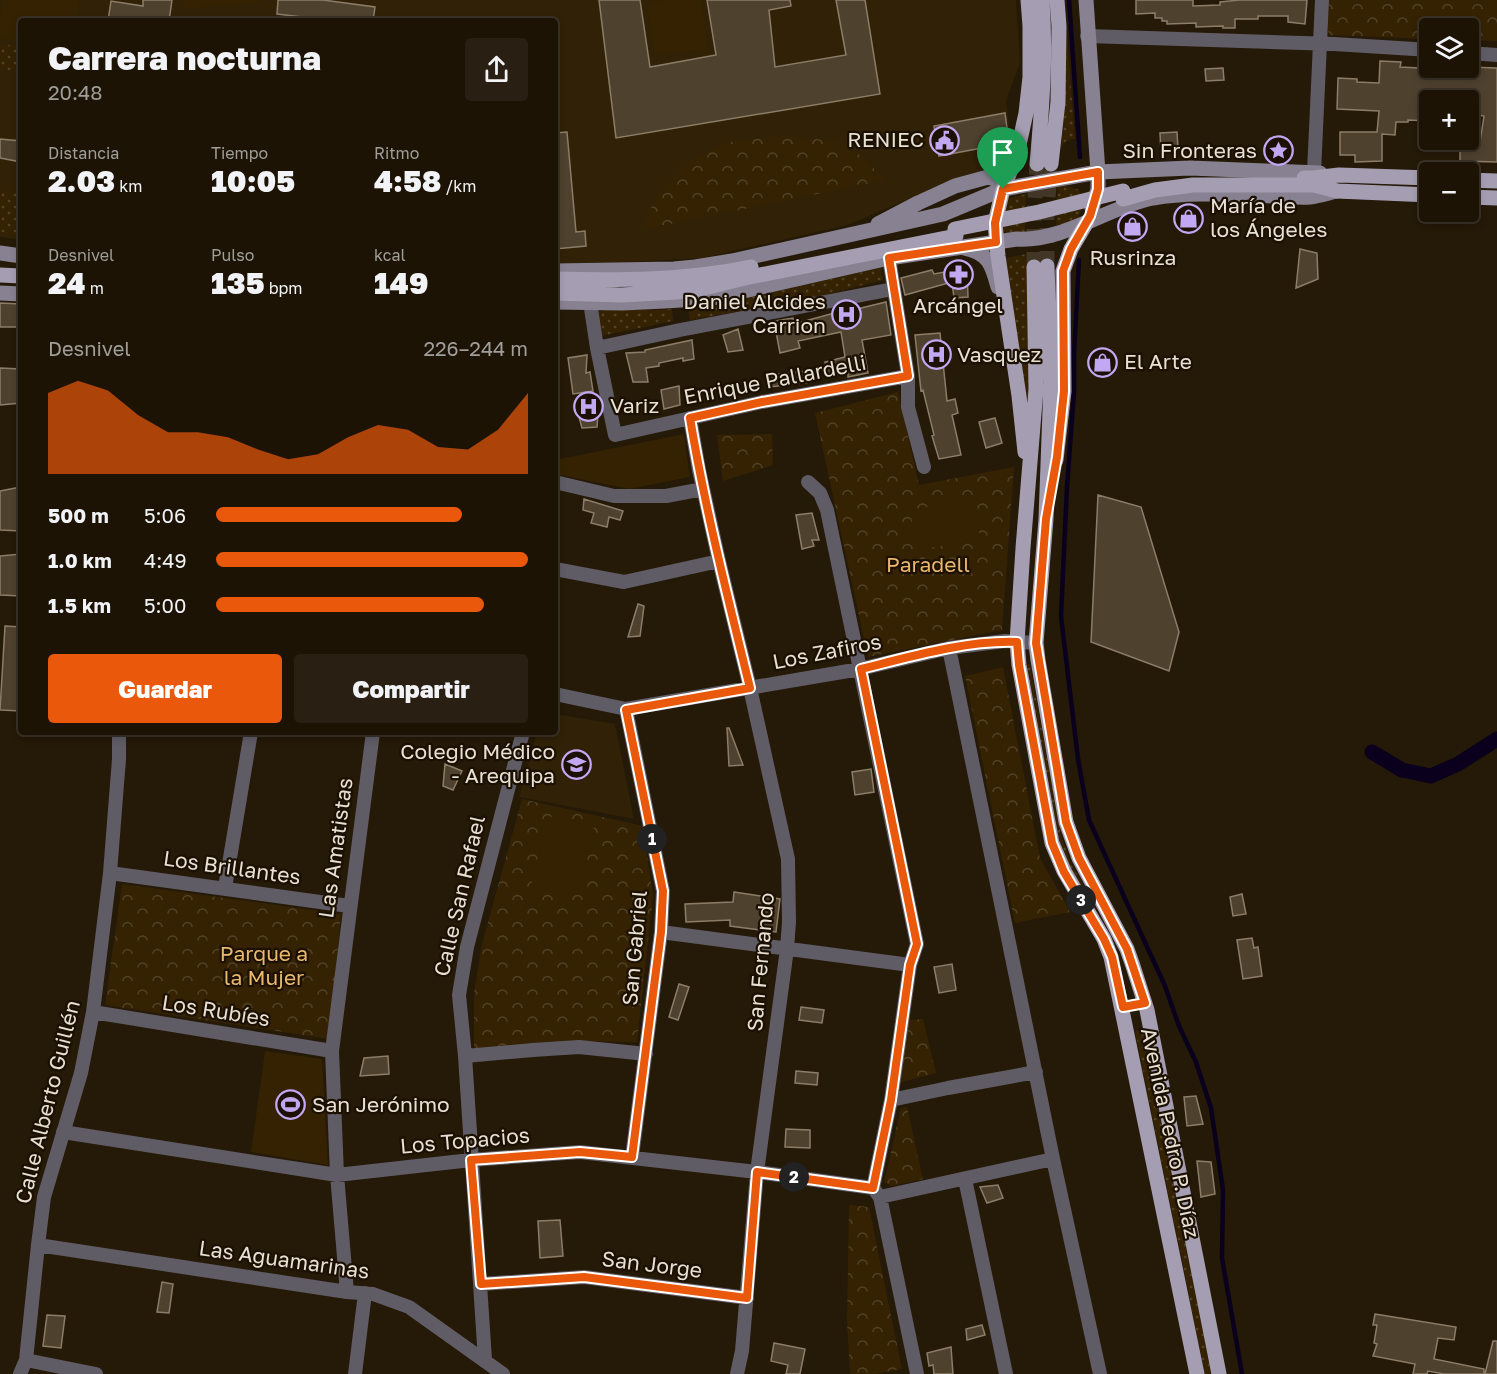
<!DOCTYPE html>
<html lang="es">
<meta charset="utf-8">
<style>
:root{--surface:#1c1305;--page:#292013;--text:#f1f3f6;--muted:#a09e9a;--line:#3a3227;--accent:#ea580c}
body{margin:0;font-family:"Golos Text",sans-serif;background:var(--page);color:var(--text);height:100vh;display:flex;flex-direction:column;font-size:22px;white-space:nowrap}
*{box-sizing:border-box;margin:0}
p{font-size:20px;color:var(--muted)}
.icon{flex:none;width:33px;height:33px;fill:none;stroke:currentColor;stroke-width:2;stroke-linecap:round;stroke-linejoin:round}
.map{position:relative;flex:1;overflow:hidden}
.details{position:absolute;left:18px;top:18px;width:540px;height:717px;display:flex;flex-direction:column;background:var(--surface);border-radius:6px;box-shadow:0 3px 9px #0003,0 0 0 2px var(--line)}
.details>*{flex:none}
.fabs{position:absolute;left:1419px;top:18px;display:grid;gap:12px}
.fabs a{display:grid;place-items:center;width:60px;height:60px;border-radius:6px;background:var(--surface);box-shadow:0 3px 9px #0003,0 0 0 2px var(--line);font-size:30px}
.pin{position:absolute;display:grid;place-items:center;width:51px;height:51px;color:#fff;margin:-62px -26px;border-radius:50% 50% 50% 0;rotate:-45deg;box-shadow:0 0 6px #0007}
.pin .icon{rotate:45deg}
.km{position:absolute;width:30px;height:30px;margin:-15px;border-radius:50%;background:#222;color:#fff;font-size:16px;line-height:30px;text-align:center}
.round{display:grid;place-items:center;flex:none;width:63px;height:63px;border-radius:6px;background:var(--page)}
.overview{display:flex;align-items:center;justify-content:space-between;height:102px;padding:0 30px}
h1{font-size:33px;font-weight:800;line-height:45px}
.metrics{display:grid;grid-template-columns:repeat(3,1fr);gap:9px;height:102px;padding:6px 30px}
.metrics div{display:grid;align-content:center}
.metrics b{font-size:30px;font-weight:800}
.metrics small{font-size:16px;font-weight:400}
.metrics p{font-size:16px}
.chart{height:168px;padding:12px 30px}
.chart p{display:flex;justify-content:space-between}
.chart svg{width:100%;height:108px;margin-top:6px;fill:var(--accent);opacity:.7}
.cta{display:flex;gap:12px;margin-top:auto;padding:12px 30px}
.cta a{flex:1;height:69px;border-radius:6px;background:var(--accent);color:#fff;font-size:24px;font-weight:800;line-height:69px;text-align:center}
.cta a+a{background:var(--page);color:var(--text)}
ul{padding:0 30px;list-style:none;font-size:20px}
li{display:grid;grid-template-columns:96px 72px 1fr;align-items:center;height:45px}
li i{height:15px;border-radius:8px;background:var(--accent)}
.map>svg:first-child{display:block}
</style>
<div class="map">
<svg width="1497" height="1374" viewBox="0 0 1497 1374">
<defs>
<pattern id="grass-dots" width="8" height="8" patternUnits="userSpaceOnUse" patternTransform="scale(1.5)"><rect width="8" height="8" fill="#342203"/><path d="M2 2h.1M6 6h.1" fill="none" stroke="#514227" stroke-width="1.8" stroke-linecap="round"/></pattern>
<pattern id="park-crowns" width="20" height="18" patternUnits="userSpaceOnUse" patternTransform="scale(1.5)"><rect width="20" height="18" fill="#342203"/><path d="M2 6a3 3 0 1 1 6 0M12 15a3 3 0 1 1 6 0" fill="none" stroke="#514227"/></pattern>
</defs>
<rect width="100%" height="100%" fill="#251907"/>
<path fill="#302107" d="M0,0H1016L1020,62L1006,102L1012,143L998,168L951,181L848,225L702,258L555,266V21H21V240L0,237Z
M555,714L615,724L634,819L519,797L537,732H555Z"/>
<path fill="url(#grass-dots)" d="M1065,10L1075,139C1067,139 1063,142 1061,150L1065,101Z
M0,44L21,47V71L0,69Z
M1065,185L1079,190C1081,196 1081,200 1081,206C1081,224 1070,223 1056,225L1058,186Z
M0,190L21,193V236L0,232Z
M1026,194L1025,233L1010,234L1002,231L1004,202L1010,198Z
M1026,254L1031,358L1026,417L1006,258Z
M881,268L883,280L812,298L690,320L688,308L733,301Z
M672,309L673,321L602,336L597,312L604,310H659Z
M1024,664H1030L1061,835L1071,863L1096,907L1094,908L1069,865L1058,836Z
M1138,1030L1146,1035L1211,1374H1205L1135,1031Z"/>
<path fill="url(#park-crowns)" d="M1329,0H1497V41L1469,40L1468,28H1430L1429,39L1329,35L1328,30Z
M783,136L836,141L860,155L886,180L641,230L657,195L688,162L729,142Z
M898,392L919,485L1014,467L1002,630L868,657L815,413Z
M772,434L773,465L723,481L717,435Z
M1003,667L1040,858L1070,912L1015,923L965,676Z
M522,799L643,826L653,896L637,1042L580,1041L474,1051V993L482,944Z
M122,884L341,914L329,1039L105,1005Z
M923,1019L936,1073L898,1083L907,1020Z
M907,1107L923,1179L892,1186L884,1182L901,1108Z
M849,1205L869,1207L902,1369L874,1374H850L847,1321Z"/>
<path fill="#342203" d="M2,0H80L77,21H21V41L0,38V18Z
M184,0H259V3L184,9Z
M668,0H702L708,50L654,54L647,3Z
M684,434L690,477L629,489L555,474V460Z
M974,499L980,539L917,550L910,510Z
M548,816L594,826L578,895L531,886Z
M265,1051L322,1059L328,1165L251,1152Z"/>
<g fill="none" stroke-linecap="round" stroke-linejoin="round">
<path stroke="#0a001d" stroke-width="4.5" d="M1069,0L1080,157
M1079,260L1074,354V392L1067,487L1061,616L1078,759L1089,820L1165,986L1179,1026L1196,1062L1211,1108L1223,1190L1222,1258L1242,1374"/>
<path stroke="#0a001d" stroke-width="15" d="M1372,752L1402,770L1431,776L1458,764L1497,739"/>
</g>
<path fill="#4e412e" stroke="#8c7d68" stroke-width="1.5" d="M143,0H172L169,21H108L111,1L143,6Z
M278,0H323L375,7L373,21H337L277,14Z
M599,0H640L650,67L716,55L707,0H790L791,6L769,10L775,67L846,55L836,0H865L880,94L616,138Z
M1136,0H1193V6L1220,5V2L1239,0H1307L1305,24L1288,22V16H1258V19H1235V28H1223V26L1196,27V23L1167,24V21H1162V18H1155V13L1136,14Z
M1380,61L1401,62L1400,67L1440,69L1452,70V68L1468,67L1497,68V162L1460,161V145H1470V141L1480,142L1484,116L1478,115L1479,99L1461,98L1462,94L1438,93V97H1430V121L1408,120V122H1396L1395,135L1382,134V161L1355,162V155H1340V132H1377L1379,111L1337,109L1338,78L1357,79V82L1379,83Z
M1223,68L1224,80L1206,81L1205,69Z
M1005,113L1009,143L939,156L934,126Z
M567,132L576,232L585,231L586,246L555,249V133Z
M1177,132L1178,148L1161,154L1160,133Z
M0,139L21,141V162L0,158Z
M1300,249L1317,253L1318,279L1296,288Z
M967,268L968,297L954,298L952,282L905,295L901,278L932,270L934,274Z
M886,302L891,335L862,340L868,373L848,377V373L827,376L825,362L845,357L841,332L798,341L800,348L780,353L774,321L793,318L794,324L838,312L837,309L857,305V309Z
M0,303L21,304V327H0Z
M738,329L743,350L728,352L723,335Z
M940,333L947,401L955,399L958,413L952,415L961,455L939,459L932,436L934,435L923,390L921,391L915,335Z
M692,340L694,359L683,361V358L659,363V366L646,368L648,382H633L626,353L645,352V350L659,347Z
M587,355L586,373L590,372L593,391L573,394L568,358Z
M0,368L21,369V403L0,405Z
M807,371L810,382L770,387L769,375Z
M679,386L680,405L664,409L661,390Z
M598,414L597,427L582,428L579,417Z
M995,418L1002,443L986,448L979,422Z
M21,487V531L0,530V491Z
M1098,495L1141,507L1179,632L1169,671L1091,642Z
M584,499L623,511L620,520L609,517L607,527L591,523L594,513L583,510Z
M812,513L819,540H812L814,546L802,549L796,515Z
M21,554V596L0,595V556Z
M638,604L644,606L640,636L628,637Z
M5,626L21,627V711L0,710Z
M727,728H729L743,765L729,766Z
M445,764L462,771L453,790L443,786Z
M871,769L874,792L855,795L852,772Z
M734,892L780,899L776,932L730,926V920L686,922L685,904L733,902Z
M1242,894L1246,914L1233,916L1230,897Z
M1252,938L1254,948L1258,947L1262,976L1243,979L1237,940Z
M952,964L956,990L939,993L934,967Z
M679,984L689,987L678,1020L669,1017Z
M801,1007L824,1010L822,1023L799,1020Z
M388,1056L389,1074L360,1076L364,1058Z
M796,1071L818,1073L817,1085L795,1083Z
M1196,1096L1203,1124L1187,1126L1184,1097Z
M786,1129L810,1130V1148L785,1147Z
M1197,1161L1211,1162L1215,1194L1201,1197Z
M998,1185L1003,1198L987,1203L980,1187Z
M560,1220L563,1256L540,1258L538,1221Z
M162,1282L173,1284L169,1313L157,1312Z
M1375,1314L1456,1327L1454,1340L1438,1338L1434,1359L1484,1369V1374H1444L1428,1371L1427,1374H1413L1415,1364L1373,1356L1377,1344L1374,1343L1377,1325H1373Z
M47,1315L65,1316L61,1348L43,1346Z
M982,1325L985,1335L967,1340L966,1329Z
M1493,1341H1497V1374H1485Z
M774,1343L805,1349L800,1374H786L788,1365L771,1361Z
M951,1347L953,1374H934L933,1365L929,1366L927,1353Z"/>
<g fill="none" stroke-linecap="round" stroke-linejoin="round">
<path stroke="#423726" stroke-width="15" stroke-dasharray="15 8" stroke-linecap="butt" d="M1047,266V212L1050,170
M1034,267V212L1037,164"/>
<path stroke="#5f5c66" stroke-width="14" d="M1087,36L1334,44L1430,50
M1468,53L1497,55
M1314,172L1322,0
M889,258L908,376V407L924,467
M590,302L597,348L615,435L762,402L908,376
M597,348L680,330L893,289
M690,418L699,470L719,561L750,688L788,859L789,922L787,949L757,1172L742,1351L737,1374
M555,482L614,496H666L703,489
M808,482L820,493L827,510L917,944L910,965L891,1100L873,1188L880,1197L917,1374
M555,569L624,582L719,561
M949,648L1053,1159L1100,1374
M555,694L626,709L860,669L949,648L1005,641L1036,643
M626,709L663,891L661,932L632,1157
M110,873L349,906
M225,888L251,732
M661,932L910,965
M93,1012L332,1051
M465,1056L533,1050L579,1047L646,1054
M891,1100L948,1088L1036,1072
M63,1132L337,1175L471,1160L580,1152L757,1172L873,1188
M965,1179L1006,1374
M880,1197L1053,1159
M38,1245L347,1292L373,1294L409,1307L503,1374
M481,1284L584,1277L747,1298
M347,1292L337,1175L332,1051L373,732
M26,1360L96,1374
M485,1360L465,1056L459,995L467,947L523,732
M20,1374L26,1360L38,1245L44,1197L81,1073L93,1012L110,873L119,759V732
M355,1374L365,1293"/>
<path stroke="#878191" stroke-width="15" d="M1086,0L1098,172V189L1092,208
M878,224L918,203L955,186L988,177L997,180L1003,189
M964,248C989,253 992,265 998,287
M0,253L21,256
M555,271L674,269L695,267L732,261L943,214L1003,189L1098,172L1190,168L1320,173
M0,293L21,294
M555,302L622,303L665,301L713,298L889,258L1017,239C1063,242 1108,207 1153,198C1193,191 1233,195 1273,196C1285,196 1298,198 1310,197C1319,196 1328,193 1337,191"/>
<path stroke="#a59eb3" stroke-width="15" d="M1037,164C1042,109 1046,55 1042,0
M1051,164L1058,102L1059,26L1057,0
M1304,178H1313L1339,175L1430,178
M1468,180L1497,181
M1468,197L1497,198
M1123,199L1155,190L1193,185H1314L1337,191L1430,195
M1047,266L1051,383L1046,519L1036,643L1038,660L1066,822L1079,858L1127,949L1133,966L1147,1010L1219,1374
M1034,267L1036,389L1023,548L1017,642L1019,665L1052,843L1064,871L1104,939L1111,957L1197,1374
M0,275L21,276
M555,279C621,281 687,280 751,267
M555,293L621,295L676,292L704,288L745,278L956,236
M1025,452L1019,396L998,256L995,223L1003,189L1017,154L1026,113L1030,77V26L1028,0
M1056,460L1064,391L1063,271L1071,249L1087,222"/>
<path stroke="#a59eb3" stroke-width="15" d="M955,229L1039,212L1123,191"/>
</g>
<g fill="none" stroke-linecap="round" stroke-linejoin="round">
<defs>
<path id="route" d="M1098,172V189L1090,216L1071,249L1063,271L1064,391L1057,457L1046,519L1036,643L1066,822L1079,858L1127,949L1145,1003L1123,1007L1112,957L1104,939L1064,872L1052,843L1019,665L1017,642C967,640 909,657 861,669L917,944L910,965L891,1100L873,1188L757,1172L747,1298L584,1277L481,1284L471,1160L580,1152L632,1157L661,932L663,891L626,710L750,688C728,598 705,509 690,418L762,402L908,376L889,258L996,242L995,223L1003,189Z"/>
</defs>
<use href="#route" stroke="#fff" stroke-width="12"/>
<use href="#route" stroke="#ea580c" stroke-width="8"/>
</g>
<defs>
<symbol id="civic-ring" viewBox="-11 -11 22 22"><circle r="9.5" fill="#1b1001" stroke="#c2a7f2" stroke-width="1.5"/><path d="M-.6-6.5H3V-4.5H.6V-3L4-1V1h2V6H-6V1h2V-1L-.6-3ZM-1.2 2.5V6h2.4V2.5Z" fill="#c2a7f2"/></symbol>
<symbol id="sight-ring" viewBox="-11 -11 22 22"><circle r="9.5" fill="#1b1001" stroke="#c2a7f2" stroke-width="1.5"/><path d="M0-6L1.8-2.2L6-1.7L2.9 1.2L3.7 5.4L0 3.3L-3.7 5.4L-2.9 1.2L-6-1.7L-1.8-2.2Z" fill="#c2a7f2"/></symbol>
<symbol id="shop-ring" viewBox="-11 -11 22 22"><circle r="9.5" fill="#1b1001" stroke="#c2a7f2" stroke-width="1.5"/><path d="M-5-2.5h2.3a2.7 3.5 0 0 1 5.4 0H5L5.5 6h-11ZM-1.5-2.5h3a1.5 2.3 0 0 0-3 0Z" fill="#c2a7f2"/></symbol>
<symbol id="pharmacy-ring" viewBox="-11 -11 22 22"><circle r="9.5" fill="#1b1001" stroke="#c2a7f2" stroke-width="1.5"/><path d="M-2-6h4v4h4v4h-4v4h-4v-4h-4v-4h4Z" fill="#c2a7f2"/></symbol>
<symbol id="hospital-ring" viewBox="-11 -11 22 22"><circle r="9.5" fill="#1b1001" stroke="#c2a7f2" stroke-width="1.5"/><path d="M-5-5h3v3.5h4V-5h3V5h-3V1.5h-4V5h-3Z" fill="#c2a7f2"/></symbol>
<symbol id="school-ring" viewBox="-11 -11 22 22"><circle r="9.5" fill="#1b1001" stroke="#c2a7f2" stroke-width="1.5"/><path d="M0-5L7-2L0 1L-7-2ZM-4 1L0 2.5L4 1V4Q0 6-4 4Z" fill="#c2a7f2"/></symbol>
<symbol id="stadium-ring" viewBox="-11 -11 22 22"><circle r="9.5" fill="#1b1001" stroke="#c2a7f2" stroke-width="1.5"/><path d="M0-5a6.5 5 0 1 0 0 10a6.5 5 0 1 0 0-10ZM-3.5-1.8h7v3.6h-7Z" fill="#c2a7f2"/></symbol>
</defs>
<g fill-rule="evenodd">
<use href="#civic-ring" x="928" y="124" width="33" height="33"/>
<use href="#sight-ring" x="1262" y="134" width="33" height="33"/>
<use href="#shop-ring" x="1172" y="202" width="33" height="33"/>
<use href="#shop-ring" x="1116" y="210" width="33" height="33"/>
<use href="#pharmacy-ring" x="942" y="258" width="33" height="33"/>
<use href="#hospital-ring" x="830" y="298" width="33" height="33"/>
<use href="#hospital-ring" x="920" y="338" width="33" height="33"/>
<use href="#shop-ring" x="1086" y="346" width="33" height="33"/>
<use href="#hospital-ring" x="572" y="390" width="33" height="33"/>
<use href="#school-ring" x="560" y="748" width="33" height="33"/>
<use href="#stadium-ring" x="274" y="1088" width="33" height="33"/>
</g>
<g text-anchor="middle" stroke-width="4.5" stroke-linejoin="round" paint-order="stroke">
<g font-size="21" fill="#e8e0d4" stroke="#1b1001" text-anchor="start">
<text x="924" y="147" text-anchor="end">RENIEC</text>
<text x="1257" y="158" text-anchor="end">Sin Fronteras</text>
<text x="1210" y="213">María de<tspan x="1210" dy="24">los Ángeles</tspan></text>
<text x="1133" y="265" text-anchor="middle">Rusrinza</text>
<text x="826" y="309" text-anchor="end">Daniel Alcides<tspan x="826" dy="24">Carrion</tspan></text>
<text x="958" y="313" text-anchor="middle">Arcángel</text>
<text x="957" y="362">Vasquez</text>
<text x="1124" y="369">El Arte</text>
<text x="610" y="413">Variz</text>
<text x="555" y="759" text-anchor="end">Colegio Médico<tspan x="555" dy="24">- Arequipa</tspan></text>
<text x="312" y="1112">San Jerónimo</text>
</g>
<g font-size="21" fill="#e8e0d4" stroke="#1b1001">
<text transform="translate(775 380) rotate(-11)" y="7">Enrique Pallardelli</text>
<text transform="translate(827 652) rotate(-11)" y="7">Los Zafiros</text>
<text transform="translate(336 848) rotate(-82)" y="7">Las Amatistas</text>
<text transform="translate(232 868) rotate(8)" y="7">Los Brillantes</text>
<text transform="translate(460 896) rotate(-77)" y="7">Calle San Rafael</text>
<text transform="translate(635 948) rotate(-85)" y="7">San Gabriel</text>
<text transform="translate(761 962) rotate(-85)" y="7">San Fernando</text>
<text transform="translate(216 1011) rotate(9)" y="7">Los Rubíes</text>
<text transform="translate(48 1102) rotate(-76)" y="7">Calle Alberto Guillén</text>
<text transform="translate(1170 1133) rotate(78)" y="7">Avenida Pedro P. Díaz</text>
<text transform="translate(465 1141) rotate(-5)" y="7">Los Topacios</text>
<text transform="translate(284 1260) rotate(8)" y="7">Las Aguamarinas</text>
<text transform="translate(652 1265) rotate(7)" y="7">San Jorge</text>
</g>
<g font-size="21" fill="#e8b86e" stroke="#1b1001">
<text x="928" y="572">Paradell</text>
<text x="264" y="961">Parque a<tspan x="264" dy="24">la Mujer</tspan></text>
</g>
</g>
</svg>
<div class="fabs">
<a><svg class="icon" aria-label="layers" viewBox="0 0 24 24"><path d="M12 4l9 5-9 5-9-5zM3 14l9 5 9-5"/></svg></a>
<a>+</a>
<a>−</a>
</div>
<div class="pin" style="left:1003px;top:189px;background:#1e9e55"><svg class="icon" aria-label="arrive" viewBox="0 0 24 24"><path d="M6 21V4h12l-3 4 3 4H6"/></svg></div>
<b class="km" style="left:652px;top:839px">1</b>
<b class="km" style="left:794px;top:1177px">2</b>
<b class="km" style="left:1081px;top:900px">3</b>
<section class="details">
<div class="overview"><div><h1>Carrera nocturna</h1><p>20:48</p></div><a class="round"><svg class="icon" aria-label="share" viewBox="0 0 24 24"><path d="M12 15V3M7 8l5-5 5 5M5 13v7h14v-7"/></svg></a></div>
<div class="metrics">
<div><p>Distancia</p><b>2.03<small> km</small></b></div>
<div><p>Tiempo</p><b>10:05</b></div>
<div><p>Ritmo</p><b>4:58<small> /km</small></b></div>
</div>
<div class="metrics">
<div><p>Desnivel</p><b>24<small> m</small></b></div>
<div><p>Pulso</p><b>135<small> bpm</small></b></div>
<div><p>kcal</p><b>149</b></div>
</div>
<div class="chart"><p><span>Desnivel</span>226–244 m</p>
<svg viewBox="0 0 160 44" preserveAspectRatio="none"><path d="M0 44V11L10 6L20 10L30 20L40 27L50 27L60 29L70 34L80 38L90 36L100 29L110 24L120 26L130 33L140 34L150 26L160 11V44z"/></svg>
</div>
<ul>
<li><b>500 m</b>5:06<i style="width:79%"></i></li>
<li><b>1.0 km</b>4:49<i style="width:100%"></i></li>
<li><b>1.5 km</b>5:00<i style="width:86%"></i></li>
</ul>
<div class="cta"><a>Guardar</a><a>Compartir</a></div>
</section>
</div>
